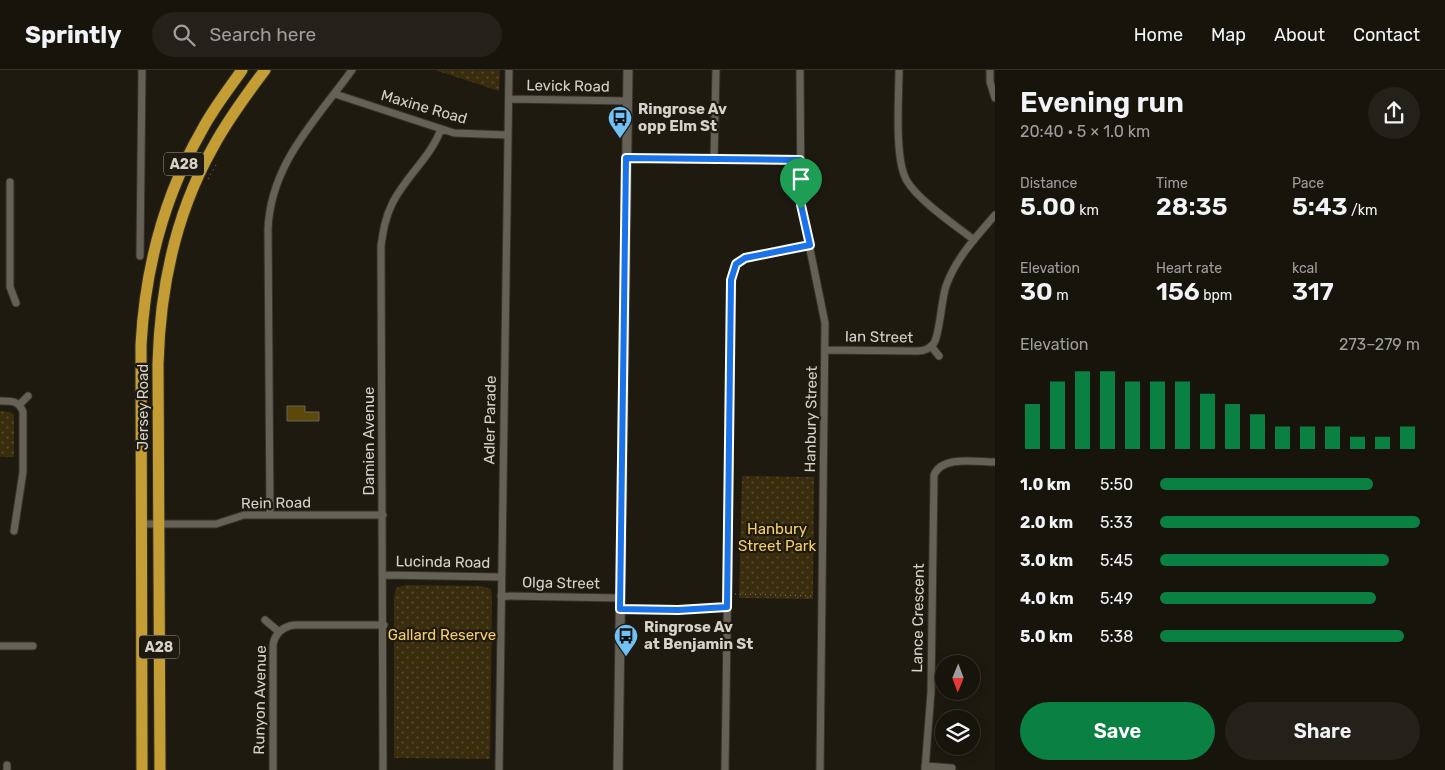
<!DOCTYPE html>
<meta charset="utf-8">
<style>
:root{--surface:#17140c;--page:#24211a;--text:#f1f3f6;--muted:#9e9e9d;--line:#36332d;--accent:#0b8043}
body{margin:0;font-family:Rubik,sans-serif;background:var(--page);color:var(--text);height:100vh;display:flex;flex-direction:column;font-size:19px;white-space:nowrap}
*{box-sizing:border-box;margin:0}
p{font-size:16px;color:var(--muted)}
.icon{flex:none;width:28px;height:28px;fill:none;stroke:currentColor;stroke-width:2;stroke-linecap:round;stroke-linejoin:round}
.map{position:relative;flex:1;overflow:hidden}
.side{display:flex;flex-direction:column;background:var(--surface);width:450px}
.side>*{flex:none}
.needle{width:32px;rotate:181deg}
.fabs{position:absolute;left:935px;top:585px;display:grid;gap:10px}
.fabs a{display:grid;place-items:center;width:45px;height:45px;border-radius:50%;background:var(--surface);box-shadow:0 2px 12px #0003,0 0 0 1px var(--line);font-size:25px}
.pin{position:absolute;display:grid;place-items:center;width:42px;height:42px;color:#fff;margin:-51px -21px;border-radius:50% 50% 50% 0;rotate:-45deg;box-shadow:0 0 5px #0007}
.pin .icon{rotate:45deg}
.round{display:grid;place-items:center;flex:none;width:52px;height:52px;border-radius:26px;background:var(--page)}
.head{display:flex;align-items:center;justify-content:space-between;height:85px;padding:0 25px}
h1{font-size:28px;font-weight:600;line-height:38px}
.figures{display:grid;grid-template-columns:repeat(3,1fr);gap:8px;height:85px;padding:5px 25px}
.figures div{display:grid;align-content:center}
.figures b{font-size:25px;font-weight:600}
.figures small{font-size:14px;font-weight:400}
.figures p{font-size:14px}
.chart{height:140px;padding:10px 25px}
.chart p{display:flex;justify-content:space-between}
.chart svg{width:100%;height:90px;margin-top:5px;stroke:var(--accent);stroke-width:6}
.button{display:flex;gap:10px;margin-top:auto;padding:10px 25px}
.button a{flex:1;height:58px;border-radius:30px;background:var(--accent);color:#fff;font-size:20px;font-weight:600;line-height:58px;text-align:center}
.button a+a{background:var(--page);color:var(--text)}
ul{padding:0 25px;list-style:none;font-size:16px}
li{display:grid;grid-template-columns:80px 60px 1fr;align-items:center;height:38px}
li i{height:12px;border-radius:6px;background:var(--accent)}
header{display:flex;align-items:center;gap:30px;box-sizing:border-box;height:70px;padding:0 25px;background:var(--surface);border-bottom:1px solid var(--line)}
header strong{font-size:24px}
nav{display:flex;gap:28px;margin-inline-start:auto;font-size:18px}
.search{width:350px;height:45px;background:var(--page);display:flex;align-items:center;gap:12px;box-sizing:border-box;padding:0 18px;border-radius:28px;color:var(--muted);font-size:19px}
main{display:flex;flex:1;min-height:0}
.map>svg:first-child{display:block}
</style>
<header>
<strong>Sprintly</strong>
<div class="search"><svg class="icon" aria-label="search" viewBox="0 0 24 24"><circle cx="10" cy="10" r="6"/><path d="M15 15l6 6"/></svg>Search here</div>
<nav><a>Home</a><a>Map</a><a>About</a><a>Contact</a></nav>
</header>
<main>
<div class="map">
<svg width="995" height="700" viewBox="0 0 995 700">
<defs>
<pattern id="park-dots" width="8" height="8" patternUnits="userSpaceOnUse" patternTransform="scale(1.25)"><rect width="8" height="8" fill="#392d0d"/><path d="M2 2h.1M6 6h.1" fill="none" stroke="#554b2f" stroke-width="1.8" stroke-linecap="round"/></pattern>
</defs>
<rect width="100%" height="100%" fill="#1f1a10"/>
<path fill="url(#park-dots)" d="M435,0H500L499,21Z
M0,341L10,342L14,345V387H0Z
M742,406L814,407L813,529L739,528Z
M406,515L481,516L491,519L492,528L490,689L394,688V528L396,518Z"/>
<path fill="#5d480c" stroke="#686357" d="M287,336H305V342H319V351H287Z"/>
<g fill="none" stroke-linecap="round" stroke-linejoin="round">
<defs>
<path id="minor" d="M800,0L801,135L825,253L820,700
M899,0C899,27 894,90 907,111C919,131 955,155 974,170
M990,0V12L995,28
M335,24L454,63L508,65
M509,29L627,31
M626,88L800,90
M714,90L716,0
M10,112V217L16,233
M140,186L142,0
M931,276L939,286
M826,280L917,281C924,281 930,279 934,273C940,263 941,231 946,216C956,188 976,167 995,145
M0,331C10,331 19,330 23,342V402L14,461
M19,335L28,326
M270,445L268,160C270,94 316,50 352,0
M142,454H216L244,445H383
M384,505L501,507
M501,526L620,528
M620,539L678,540L727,537
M265,550L278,561
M0,576H33
M925,696L952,698
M7,700V695
M273,700V575C275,563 282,557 294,555H384
M383,700L381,176C383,162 385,148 392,134C405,107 431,87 441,59
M499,700L509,0
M725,700L732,206L736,194L745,188L810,175
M925,700L931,622L934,405C942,385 977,392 995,392"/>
<path id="tertiary" d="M618,700L628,0"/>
<path id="trunk" d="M142,700L141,275C145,199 164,126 202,60C213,39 228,20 242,0
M160,700L158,294C160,218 175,145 212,79C227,51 246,25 265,0"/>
</defs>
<use href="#minor" stroke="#36332d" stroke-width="9"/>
<use href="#tertiary" stroke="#36332d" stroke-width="11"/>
<use href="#trunk" stroke="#36332d" stroke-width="13"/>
<path stroke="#817d74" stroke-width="1" stroke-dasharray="1 4" stroke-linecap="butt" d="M208,109L216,95
M735,524L814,526"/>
<use href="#minor" stroke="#666155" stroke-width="7"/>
<use href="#tertiary" stroke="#666155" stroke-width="9"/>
<use href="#trunk" stroke="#c49e34" stroke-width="11"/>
</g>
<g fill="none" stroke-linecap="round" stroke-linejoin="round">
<defs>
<path id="route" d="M626,88L800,90L801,135L810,175L745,188L736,194L731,210L727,537L678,540L620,539Z"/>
</defs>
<use href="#route" stroke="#fff" stroke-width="10"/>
<use href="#route" stroke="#1a73e8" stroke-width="6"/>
</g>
<defs>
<symbol id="bus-pin" viewBox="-11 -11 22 30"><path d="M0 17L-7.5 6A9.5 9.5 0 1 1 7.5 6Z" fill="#70c1f4" stroke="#1f1a10"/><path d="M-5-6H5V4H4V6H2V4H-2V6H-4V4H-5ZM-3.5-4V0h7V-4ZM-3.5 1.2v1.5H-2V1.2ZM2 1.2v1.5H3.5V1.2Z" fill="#111"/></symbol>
</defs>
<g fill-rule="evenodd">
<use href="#bus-pin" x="606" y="34" width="28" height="38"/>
<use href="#bus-pin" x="612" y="552" width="28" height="38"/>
</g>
<g text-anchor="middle" stroke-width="4.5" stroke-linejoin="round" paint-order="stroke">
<g fill="#1f1a10" stroke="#9e9b93" stroke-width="1">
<rect x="164" y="82.5" width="40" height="23" rx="4"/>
<rect x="139" y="565.5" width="40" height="23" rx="4"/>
</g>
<g font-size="14" font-weight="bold" fill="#d5d2cb">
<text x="184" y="99">A28</text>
<text x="159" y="582">A28</text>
</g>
<g font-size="15" fill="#d5d2cb" stroke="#1f1a10">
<text transform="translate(568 16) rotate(1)" y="5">Levick Road</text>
<text transform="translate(424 37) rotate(16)" y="5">Maxine Road</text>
<text transform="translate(879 267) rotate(1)" y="5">Ian Street</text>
<text transform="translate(143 337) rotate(-90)" y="5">Jersey Road</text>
<text transform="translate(811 349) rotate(-89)" y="5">Hanbury Street</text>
<text transform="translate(490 350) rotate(-89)" y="5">Adler Parade</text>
<text transform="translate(369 371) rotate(-90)" y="5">Damien Avenue</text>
<text transform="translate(276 433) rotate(-1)" y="5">Rein Road</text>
<text transform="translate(443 492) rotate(1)" y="5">Lucinda Road</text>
<text transform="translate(561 513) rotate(1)" y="5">Olga Street</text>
<text transform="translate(918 548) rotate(-89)" y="5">Lance Crescent</text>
<text transform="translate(260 630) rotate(-89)" y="5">Runyon Avenue</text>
</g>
<g font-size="15" font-weight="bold" fill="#d5d2cb" stroke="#1f1a10" text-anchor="start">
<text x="638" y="44">Ringrose Av<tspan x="638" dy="17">opp Elm St</tspan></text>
<text x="644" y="562">Ringrose Av<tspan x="644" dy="17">at Benjamin St</tspan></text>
</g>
<g font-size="15" fill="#f7cf6a" stroke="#1f1a10">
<text x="777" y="464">Hanbury<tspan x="777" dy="17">Street Park</tspan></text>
<text x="442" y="570">Gallard Reserve</text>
</g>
</g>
</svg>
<div class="fabs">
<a><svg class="needle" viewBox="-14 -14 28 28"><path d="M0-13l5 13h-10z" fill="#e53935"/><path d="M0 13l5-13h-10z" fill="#9e9e9d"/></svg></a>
<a><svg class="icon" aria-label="layers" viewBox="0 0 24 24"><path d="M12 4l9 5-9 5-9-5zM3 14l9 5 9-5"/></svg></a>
</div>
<div class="pin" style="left:801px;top:139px;background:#1e9e55"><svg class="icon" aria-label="arrive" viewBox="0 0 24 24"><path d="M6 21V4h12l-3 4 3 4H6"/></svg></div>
</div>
<section class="side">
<div class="head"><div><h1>Evening run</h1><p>20:40 · 5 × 1.0 km</p></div><a class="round"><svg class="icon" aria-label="share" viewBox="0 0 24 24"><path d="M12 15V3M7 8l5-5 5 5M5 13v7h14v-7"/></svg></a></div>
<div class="figures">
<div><p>Distance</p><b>5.00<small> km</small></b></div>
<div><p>Time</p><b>28:35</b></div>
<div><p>Pace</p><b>5:43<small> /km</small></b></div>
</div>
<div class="figures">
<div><p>Elevation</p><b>30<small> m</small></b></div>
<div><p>Heart rate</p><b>156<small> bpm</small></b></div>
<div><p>kcal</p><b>317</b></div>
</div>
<div class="chart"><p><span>Elevation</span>273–279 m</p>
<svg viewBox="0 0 160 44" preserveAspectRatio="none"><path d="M5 44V22M15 44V11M25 44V6M35 44V6M45 44V11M55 44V11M65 44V11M75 44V17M85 44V22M95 44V27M105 44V33M115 44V33M125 44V33M135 44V38M145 44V38M155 44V33"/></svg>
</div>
<ul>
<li><b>1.0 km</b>5:50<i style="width:82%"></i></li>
<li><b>2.0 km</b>5:33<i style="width:100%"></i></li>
<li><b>3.0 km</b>5:45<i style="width:88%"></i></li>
<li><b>4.0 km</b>5:49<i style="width:83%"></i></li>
<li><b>5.0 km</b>5:38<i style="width:94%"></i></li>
</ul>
<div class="button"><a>Save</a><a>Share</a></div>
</section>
</main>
